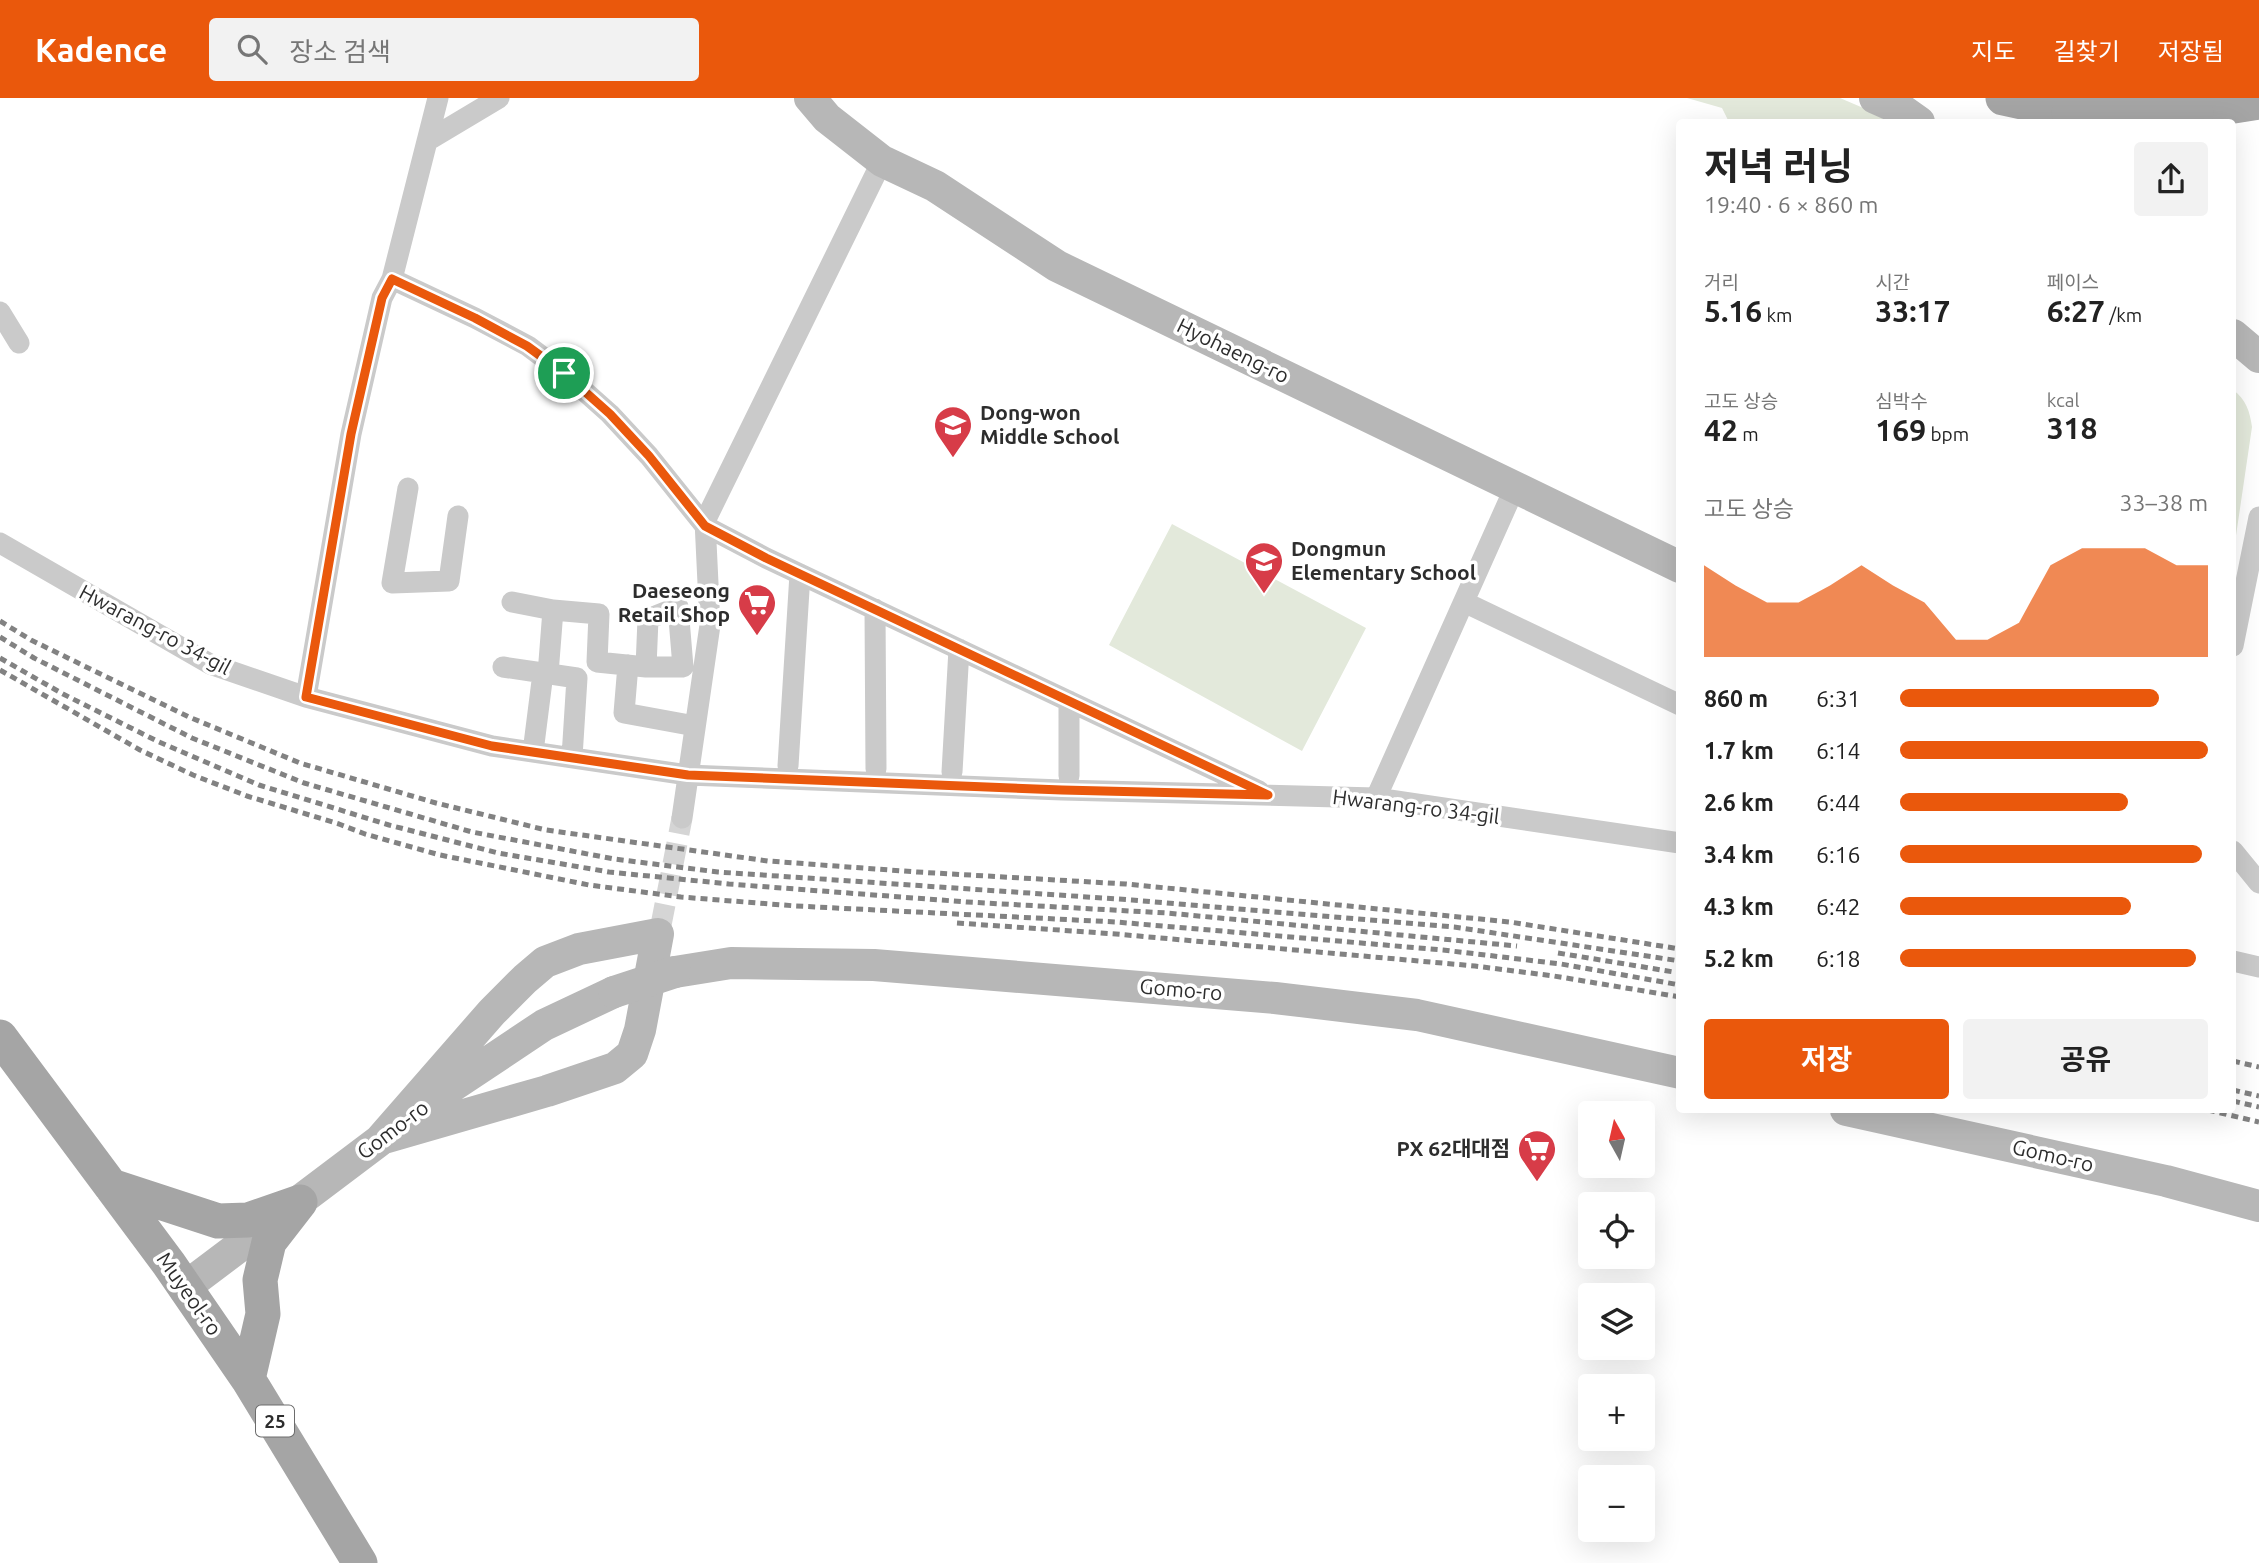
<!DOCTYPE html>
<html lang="ko">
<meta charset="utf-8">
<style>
:root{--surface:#fff;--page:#f2f2f2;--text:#222;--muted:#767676;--accent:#ea580c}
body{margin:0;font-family:Ubuntu,"Noto Sans KR",sans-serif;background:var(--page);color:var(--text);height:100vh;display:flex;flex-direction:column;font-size:26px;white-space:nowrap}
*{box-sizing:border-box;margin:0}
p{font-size:23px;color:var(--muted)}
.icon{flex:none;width:38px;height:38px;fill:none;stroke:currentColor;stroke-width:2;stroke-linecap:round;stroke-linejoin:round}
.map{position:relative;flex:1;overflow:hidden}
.drawer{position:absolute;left:1676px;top:21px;width:560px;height:994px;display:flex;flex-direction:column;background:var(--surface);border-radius:7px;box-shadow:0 7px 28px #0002}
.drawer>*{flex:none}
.needle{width:46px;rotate:352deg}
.controls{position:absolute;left:1578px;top:1003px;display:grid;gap:14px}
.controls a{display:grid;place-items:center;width:77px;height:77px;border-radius:7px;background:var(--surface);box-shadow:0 7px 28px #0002;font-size:35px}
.pin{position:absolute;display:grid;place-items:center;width:60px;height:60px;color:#fff;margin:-30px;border:4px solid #fff;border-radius:50%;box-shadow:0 2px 7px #0007}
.round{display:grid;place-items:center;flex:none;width:74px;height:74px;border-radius:7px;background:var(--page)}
.head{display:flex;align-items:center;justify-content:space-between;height:119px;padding:0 28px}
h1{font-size:38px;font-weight:700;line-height:52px}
.stats{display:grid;grid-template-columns:repeat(3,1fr);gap:10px;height:119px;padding:7px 28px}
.stats div{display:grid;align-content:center}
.stats b{font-size:30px;font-weight:700}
.stats small{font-size:19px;font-weight:400}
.stats p{font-size:19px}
.chart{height:196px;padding:14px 28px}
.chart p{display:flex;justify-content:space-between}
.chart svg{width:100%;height:126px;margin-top:7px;fill:var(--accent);opacity:.7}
.primary-button{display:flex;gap:14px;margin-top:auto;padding:14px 28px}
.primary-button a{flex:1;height:80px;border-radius:7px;background:var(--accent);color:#fff;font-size:28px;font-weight:700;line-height:80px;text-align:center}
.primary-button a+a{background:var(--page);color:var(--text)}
ul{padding:0 28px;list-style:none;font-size:23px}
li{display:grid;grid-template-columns:112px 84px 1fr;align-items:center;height:52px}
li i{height:18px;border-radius:9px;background:var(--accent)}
header{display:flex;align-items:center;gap:42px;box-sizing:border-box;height:98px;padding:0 35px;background:var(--accent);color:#fff}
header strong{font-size:33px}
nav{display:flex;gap:38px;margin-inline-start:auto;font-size:24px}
.search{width:490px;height:63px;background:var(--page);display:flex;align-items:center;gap:18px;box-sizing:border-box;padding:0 24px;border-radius:7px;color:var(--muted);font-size:26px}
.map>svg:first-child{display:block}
</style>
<header>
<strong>Kadence</strong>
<div class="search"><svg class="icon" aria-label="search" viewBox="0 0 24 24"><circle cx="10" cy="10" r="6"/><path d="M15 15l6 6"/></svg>장소 검색</div>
<nav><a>지도</a><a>길찾기</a><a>저장됨</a></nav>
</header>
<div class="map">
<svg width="2259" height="1465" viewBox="0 0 2259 1465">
<rect width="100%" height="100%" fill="#fff"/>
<path fill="#e3e9db" d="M1687,0H1840L1868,12L1889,24H1729L1722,10Z
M2233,292C2246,301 2250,314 2252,329L2233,458Z
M1172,426L1366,530L1302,653L1109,547Z"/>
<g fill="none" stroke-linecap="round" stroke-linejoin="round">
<path stroke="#d5d5d5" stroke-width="21" stroke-dasharray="21 10" stroke-linecap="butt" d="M661,827L682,720"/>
<path stroke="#cacaca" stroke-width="21" d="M427,43L499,0
M392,181L475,220L528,248L564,275L610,316L649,358L705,428L766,460L1259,693
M0,214L19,245
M408,390L392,485L449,483L458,418
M0,445L210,566L306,599L492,648L688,677L1062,692L1376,700L1680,745
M512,504L553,512L548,576
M1464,504L1680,607
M875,511L876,671
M553,512L599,516L597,564L646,569L648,521L678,509L683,569H646
M2233,548L2259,419
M628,567L624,615L695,628
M503,569L577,580L572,659
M306,599L351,336L382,200L392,181L438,0
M533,654L543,575
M788,668L800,476
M952,674L959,551
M1069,678V603
M1376,700L1515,389
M682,720L710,527L705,423L882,63
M2233,753L2259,785
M2233,863L2259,869"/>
<path stroke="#b7b7b7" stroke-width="32" d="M810,0L827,20L882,63L935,88L1057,168L1680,469
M1875,0L1902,12L1919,24
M2233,237L2259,259
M658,836L640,932L632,956L615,970L547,993L381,1041L492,914L525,881L545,864L579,851Z
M675,874L731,865L874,867L1275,900L1417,917L1680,975
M1846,1012L2166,1083L2259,1108
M184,1190L448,991L544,927L614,894"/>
<path stroke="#a5a5a5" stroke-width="35" d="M2003,0L2069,14
M2196,14L2259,4
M0,939L169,1166L248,1281L360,1465
M111,1088L218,1123L248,1122L300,1104
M248,1281L263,1216L260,1182L269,1144L300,1104"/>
<path stroke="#828282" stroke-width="5" stroke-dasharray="7 5" stroke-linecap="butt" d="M0,523L31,542L189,619L300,665L436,705L546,732L768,763L917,774L1126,786L1510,824L1680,851
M0,539L34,560L192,640L304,685L472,734L614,761L718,774L1132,802L1454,829L1680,863
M0,560L63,596L159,644L259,687L389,727L498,755L609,774L729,786L967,804L1167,815L1517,848
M0,572L140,652L193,677L247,698L339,726L365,736L440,757L589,787L681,799L796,808L1116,824L1443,852L1561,866L1680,887
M957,825L1116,836L1475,868L1554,878L1680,899
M1558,855L1680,875
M2233,963L2259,969
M2233,992L2259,998
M2233,1003L2259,1009
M2208,1012L2259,1024"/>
<path stroke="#b7b7b7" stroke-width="32" d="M614,894L675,874"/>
<path stroke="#a5a5a5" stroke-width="35" d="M2069,14H2196"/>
</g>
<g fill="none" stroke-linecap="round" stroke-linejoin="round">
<defs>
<path id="route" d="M392,181L475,220L527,248L564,275L610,316L649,358L705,428L766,460L1268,697L1062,692L688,677L492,648L306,599L351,336L382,200Z"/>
</defs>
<use href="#route" stroke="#fff" stroke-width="14"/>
<use href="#route" stroke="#ea580c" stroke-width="9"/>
</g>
<defs>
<symbol id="school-pin" viewBox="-11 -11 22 30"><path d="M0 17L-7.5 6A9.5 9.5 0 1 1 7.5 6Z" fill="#d73c48" stroke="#fff"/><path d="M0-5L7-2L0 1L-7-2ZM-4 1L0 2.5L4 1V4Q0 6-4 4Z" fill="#fff"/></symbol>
<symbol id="supermarket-pin" viewBox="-11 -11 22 30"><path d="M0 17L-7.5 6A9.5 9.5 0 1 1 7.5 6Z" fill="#d73c48" stroke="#fff"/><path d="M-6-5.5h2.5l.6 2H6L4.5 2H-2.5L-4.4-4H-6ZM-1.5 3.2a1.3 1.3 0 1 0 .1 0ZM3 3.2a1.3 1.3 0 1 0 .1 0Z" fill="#fff"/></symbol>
</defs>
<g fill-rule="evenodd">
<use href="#school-pin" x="931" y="305" width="44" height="60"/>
<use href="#school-pin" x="1242" y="441" width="44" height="60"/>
<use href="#supermarket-pin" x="735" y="483" width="44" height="60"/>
<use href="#supermarket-pin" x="1515" y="1029" width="44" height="60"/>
</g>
<g text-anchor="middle" stroke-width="7" stroke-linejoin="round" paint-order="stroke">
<rect fill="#fff" stroke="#6c6c6c" stroke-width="2" x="256" y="1307.5" width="38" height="31" rx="5"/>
<g font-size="19" font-weight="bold" fill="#2d2d2d">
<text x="275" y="1330">25</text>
</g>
<g font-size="21" fill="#2d2d2d" stroke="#fff">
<text transform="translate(1233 253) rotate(26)" y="7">Hyohaeng-ro</text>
<text transform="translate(155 532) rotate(28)" y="7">Hwarang-ro 34-gil</text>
<text transform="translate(1416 709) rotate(7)" y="7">Hwarang-ro 34-gil</text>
<text transform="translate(1181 892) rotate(5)" y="7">Gomo-ro</text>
<text transform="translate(393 1032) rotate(-37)" y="7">Gomo-ro</text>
<text transform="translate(2053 1058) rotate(13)" y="7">Gomo-ro</text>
<text transform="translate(189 1196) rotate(55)" y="7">Muyeol-ro</text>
</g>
<g font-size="21" font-weight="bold" fill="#2d2d2d" stroke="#fff" text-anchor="start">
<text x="980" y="322">Dong-won<tspan x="980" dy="24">Middle School</tspan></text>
<text x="1291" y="458">Dongmun<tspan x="1291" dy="24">Elementary School</tspan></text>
<text x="730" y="500" text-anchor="end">Daeseong<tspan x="730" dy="24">Retail Shop</tspan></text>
<text x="1510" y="1058" text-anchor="end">PX 62대대점</text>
</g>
</g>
</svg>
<div class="controls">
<a><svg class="needle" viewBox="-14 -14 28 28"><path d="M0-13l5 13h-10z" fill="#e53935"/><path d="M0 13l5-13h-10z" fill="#767676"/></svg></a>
<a><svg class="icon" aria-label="locate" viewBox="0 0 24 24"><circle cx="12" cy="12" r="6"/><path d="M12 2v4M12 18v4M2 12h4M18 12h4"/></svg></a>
<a><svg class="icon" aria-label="layers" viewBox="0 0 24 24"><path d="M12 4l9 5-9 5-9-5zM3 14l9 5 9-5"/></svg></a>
<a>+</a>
<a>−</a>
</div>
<div class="pin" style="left:564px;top:275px;background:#1e9e55"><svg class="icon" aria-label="arrive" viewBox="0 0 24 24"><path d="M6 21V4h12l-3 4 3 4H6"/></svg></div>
<section class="drawer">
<div class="head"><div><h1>저녁 러닝</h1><p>19:40 · 6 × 860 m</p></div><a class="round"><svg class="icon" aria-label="share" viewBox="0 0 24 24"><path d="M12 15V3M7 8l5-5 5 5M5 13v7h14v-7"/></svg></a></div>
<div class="stats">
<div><p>거리</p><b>5.16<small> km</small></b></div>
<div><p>시간</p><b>33:17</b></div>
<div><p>페이스</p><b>6:27<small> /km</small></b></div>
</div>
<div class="stats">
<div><p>고도 상승</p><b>42<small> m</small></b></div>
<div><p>심박수</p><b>169<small> bpm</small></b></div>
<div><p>kcal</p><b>318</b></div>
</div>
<div class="chart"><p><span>고도 상승</span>33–38 m</p>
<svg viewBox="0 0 160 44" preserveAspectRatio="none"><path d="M0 44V12L10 19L20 25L30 25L40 19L50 12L60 19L70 25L80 38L90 38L100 32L110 12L120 6L130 6L140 6L150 12L160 12V44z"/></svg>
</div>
<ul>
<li><b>860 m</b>6:31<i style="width:84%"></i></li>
<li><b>1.7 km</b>6:14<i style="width:100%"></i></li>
<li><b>2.6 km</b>6:44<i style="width:74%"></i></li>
<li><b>3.4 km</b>6:16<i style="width:98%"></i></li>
<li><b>4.3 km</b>6:42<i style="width:75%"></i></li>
<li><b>5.2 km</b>6:18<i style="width:96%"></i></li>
</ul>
<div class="primary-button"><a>저장</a><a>공유</a></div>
</section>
</div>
